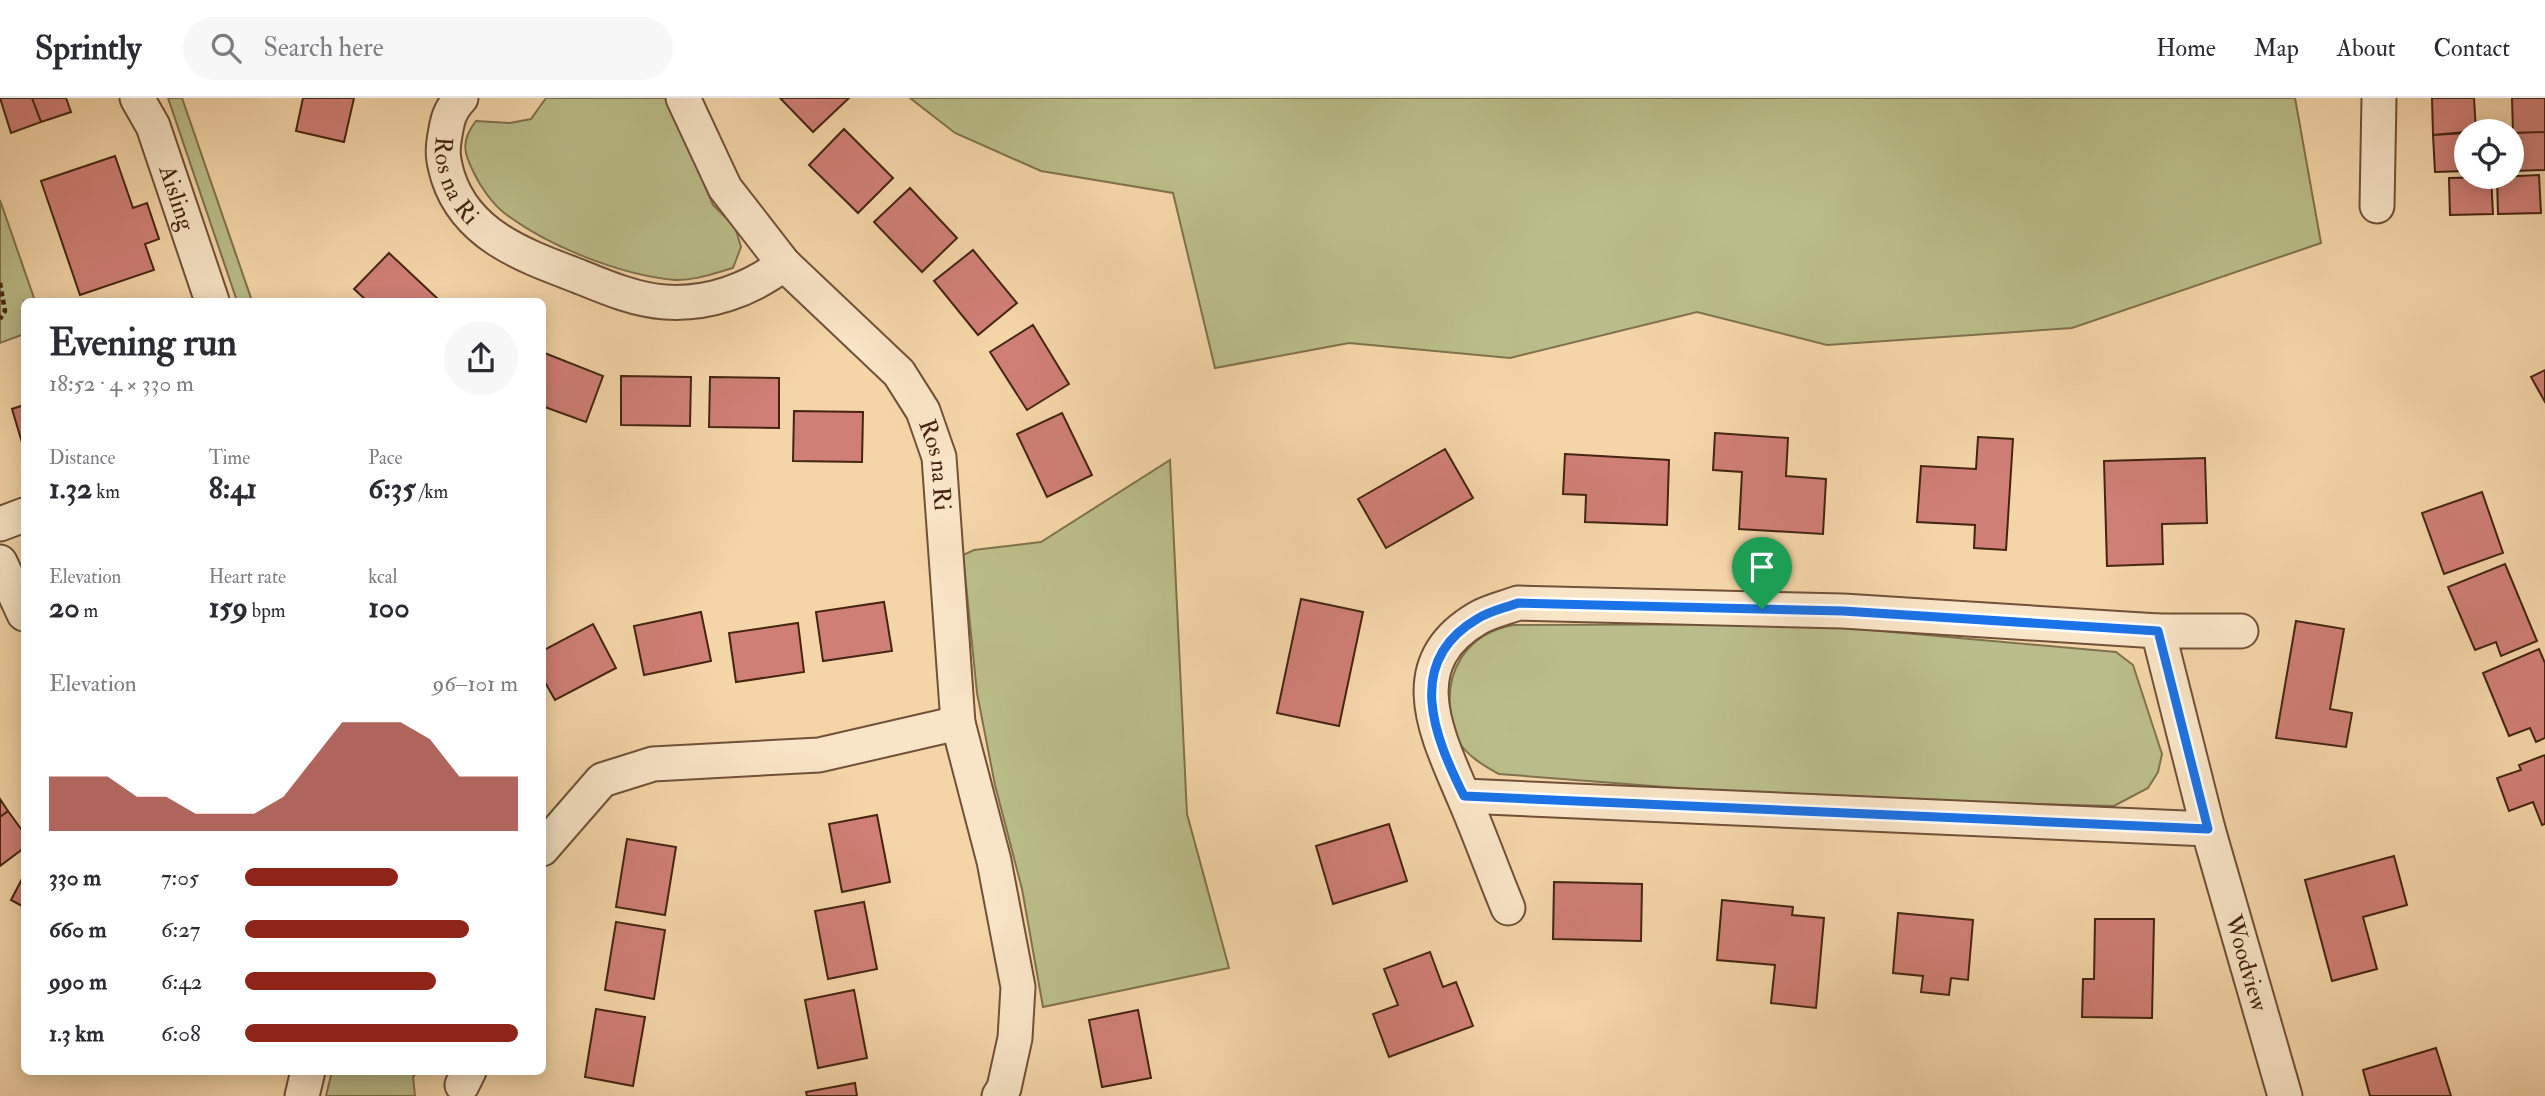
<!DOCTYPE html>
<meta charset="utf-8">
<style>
:root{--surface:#fff;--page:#f7f7f7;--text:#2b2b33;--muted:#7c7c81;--line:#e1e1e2;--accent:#8f2418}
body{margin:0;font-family:"IM FELL Double Pica",serif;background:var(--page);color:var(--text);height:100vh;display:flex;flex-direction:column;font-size:26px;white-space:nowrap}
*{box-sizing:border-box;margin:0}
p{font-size:23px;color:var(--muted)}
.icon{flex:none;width:38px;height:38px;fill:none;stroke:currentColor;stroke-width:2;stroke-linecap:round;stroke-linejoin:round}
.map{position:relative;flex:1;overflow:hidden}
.side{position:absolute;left:21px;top:200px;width:525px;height:777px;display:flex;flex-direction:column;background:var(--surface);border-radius:10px;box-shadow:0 4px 18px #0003}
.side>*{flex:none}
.tools{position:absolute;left:2454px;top:21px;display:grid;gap:14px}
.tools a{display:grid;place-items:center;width:70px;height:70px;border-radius:50%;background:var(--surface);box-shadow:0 4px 18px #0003;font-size:35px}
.pin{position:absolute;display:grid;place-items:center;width:60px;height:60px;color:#fff;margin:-72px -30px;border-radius:50% 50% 50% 0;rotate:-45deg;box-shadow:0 0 7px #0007}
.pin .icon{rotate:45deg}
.round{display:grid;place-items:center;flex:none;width:74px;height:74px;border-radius:37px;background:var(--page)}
.headline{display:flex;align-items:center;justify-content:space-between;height:119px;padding:0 28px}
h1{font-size:38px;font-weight:800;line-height:52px}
.metrics{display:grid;grid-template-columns:repeat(3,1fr);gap:10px;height:119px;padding:7px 28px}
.metrics div{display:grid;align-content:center}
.metrics b{font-size:30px;font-weight:800}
.metrics small{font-size:19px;font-weight:400}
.metrics p{font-size:19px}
.chart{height:196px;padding:14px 28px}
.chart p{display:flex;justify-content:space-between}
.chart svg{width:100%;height:126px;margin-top:7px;fill:var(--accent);opacity:.7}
ul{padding:0 28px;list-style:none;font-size:23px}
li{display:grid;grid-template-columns:112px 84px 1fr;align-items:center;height:52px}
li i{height:18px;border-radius:9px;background:var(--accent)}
header{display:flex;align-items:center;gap:42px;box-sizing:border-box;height:98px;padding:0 35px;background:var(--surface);border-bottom:2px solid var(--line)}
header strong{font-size:33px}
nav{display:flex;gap:38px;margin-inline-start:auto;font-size:24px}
.search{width:490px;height:63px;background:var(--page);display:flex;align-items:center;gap:18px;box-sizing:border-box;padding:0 24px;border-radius:38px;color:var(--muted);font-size:26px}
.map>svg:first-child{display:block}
</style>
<header>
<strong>Sprintly</strong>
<div class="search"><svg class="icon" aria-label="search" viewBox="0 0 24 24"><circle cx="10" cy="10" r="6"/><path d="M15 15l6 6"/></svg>Search here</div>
<nav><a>Home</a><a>Map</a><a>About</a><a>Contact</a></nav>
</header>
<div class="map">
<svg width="2545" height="998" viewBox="0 0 2545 998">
<rect width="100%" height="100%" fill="#f4d5a8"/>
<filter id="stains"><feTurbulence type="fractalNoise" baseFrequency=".00286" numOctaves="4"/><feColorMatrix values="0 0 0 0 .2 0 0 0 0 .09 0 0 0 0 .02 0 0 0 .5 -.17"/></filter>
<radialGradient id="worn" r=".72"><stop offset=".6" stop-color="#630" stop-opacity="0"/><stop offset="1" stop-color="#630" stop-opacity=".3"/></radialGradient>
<path fill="#babd89" stroke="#80714d" stroke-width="2" d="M168,0H182L252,203H237Z
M546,0H667L713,107L735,129L741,149L733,170C715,175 694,183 675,182C620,177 547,148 503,114C492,105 480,88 474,75C463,54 461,42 476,23L510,25L531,21Z
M910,0H2295L2321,145L2072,230L1827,247L1697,214L1510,260L1349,245L1215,270L1173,95L1041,73L955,35Z
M0,102L35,203H24V236L0,245Z
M1170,362L1187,716L1229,870L1043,909L1022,791L995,687L977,595L963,457L974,452L1041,444Z
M1804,526L2116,554L2133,567L2162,656L2158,674L2148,690L2114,708L1805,700L1499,676C1482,667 1468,658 1457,642C1454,637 1453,628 1452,622C1442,575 1466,535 1514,527Z
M332,973H418L413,979L415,998H326Z"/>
<path fill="#d07f76" stroke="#452511" stroke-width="2" d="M0,0H32L41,24L11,35Z
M32,0H66L71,14L41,24Z
M303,0H354L344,44L296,33Z
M780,0H849L813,34Z
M2432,0H2474L2476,33L2433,37Z
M2512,0H2545V34L2513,35Z
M844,31L893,80L858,115L809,67Z
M2545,34V72L2515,73L2513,35Z
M2466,35V73L2435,74L2433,37Z
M115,58L133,110L147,105L159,141L145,146L154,172L80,197L41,83Z
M2539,77L2541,115L2498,116L2497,79Z
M2491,79L2493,116L2450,117L2449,80Z
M910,90L957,140L922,174L874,124Z
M973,152L1017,205L978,237L934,183Z
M389,155L439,202L438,203H367L354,191Z
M1033,227L1069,286L1027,312L990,254Z
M542,254L603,278L586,324L542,308Z
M2545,272V304L2531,279Z
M621,278L691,279L690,328L621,327Z
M710,279L779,280V330L709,329Z
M24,307V348H23L12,311Z
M794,313L863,314L862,364L793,363Z
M1062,315L1092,377L1047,399L1017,336Z
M1715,335L1788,340L1786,378L1826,381L1823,436L1739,431L1742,374L1713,372Z
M1978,339L2013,341L2006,452L1974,450L1975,427L1917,424L1921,368L1976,371Z
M1445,351L1473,400L1386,450L1358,401Z
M1565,356L1669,362L1667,427L1585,424L1586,397L1563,396Z
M2205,360L2207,425L2162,426L2163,466L2107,468L2104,363Z
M2482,394L2503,455L2444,476L2422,415Z
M2505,466L2537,543L2501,558L2496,544L2475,552L2448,489Z
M1301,501L1363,514L1339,628L1277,615Z
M884,504L892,553L823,563L816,514Z
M701,514L711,563L644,577L634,528Z
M2296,523L2344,531L2330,611L2352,615L2346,649L2276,640Z
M798,525L804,574L736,584L729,535Z
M593,526L616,570L555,602L542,579V553Z
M2539,551L2545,565V640L2536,644L2530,630L2509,638L2483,575Z
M2545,657V726L2542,727L2533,704L2509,713L2497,680L2521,672L2519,667Z
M0,701L8,713L0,719Z
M8,713L24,735V750L0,768V719Z
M877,717L890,784L842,794L829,726Z
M1389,726L1407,783L1333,806L1316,748Z
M627,741L676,749L665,817L616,809Z
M2394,758L2407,807L2363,819L2377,871L2332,883L2305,782Z
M24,777V809L11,802Z
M1554,784L1642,786L1641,843L1553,841Z
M1722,802L1793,809L1792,817L1824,820L1816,910L1771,905L1775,867L1717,862Z
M864,804L877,871L828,881L815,813Z
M1898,815L1973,822L1968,882L1951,880L1949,897L1921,894L1923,878L1893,875Z
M2095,821H2154L2152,920L2082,919L2083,881H2094Z
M616,824L665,832L654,901L605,892Z
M1430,854L1443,889L1456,884L1473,928L1389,959L1373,916L1398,907L1384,871Z
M854,892L867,960L818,970L805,902Z
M596,911L645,919L633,988L585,979Z
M1138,912L1151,980L1102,989L1089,922Z
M2436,950L2451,998H2370L2363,972Z
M855,985L857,998H807L806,994Z"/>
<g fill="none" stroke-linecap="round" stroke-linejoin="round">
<defs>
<g id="minor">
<path id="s1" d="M137,0L153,28L212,203"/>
<path id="s2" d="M461,0C448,14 447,24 444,43C442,57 444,65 448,79C467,138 525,158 578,178C605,189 635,202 665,204C708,207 750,192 784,166"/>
<path id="s3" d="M683,0L725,90L784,166L899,275L923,313L939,359L958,625L994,763L1018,889L1015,940L1004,990L999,998"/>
<path d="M2377,108L2379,0"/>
<path d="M0,426L24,417"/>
<path d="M0,464L24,516"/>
<path d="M2158,533L2208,731"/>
<path id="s4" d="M1464,698L2208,731L2285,998"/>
<path d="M542,751L602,682L653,666L819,657L958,625"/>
<path d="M1508,810C1493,774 1480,737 1464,700C1438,638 1399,566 1478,520C1490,513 1505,510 1518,505L1843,513L2158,533H2241"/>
<path d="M462,987L469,973"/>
<path d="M302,998L308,973"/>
</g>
</defs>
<use href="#minor" stroke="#715137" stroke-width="37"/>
<path stroke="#452511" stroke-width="4.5" stroke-dasharray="5 3.5" stroke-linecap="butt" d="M0,185L5,213L0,221"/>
<use href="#minor" stroke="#f8e4c6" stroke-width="33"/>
</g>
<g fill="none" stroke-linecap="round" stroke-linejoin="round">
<defs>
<path id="route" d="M1518,505L1843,513L2158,533L2208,731L1464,698C1434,638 1404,564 1477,521C1489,513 1505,510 1518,505Z"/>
</defs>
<use href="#route" stroke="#fff" stroke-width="14"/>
<use href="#route" stroke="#1a73e8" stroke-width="9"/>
</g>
<g text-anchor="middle" stroke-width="5" stroke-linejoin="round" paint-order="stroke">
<g font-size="24" fill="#452511" stroke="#f8e4c6">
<text dy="8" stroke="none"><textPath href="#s2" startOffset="89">Ros na Ri</textPath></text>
<text dy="8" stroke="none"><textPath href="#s1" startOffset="108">Aisling</textPath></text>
<text dy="8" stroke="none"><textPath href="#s3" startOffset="455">Ros na Ri</textPath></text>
<text dy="8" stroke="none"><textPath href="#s4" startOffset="884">Woodview</textPath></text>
</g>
</g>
<rect width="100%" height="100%" filter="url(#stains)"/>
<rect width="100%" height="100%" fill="url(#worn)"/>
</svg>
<div class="tools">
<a><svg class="icon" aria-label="locate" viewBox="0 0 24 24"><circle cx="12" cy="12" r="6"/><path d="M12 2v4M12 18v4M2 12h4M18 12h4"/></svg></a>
</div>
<div class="pin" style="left:1762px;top:511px;background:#1e9e55"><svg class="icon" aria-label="arrive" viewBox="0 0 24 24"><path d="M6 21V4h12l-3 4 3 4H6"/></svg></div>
<section class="side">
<div class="headline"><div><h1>Evening run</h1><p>18:52 · 4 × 330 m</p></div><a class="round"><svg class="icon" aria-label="share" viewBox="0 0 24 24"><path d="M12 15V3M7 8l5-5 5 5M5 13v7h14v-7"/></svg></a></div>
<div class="metrics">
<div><p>Distance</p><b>1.32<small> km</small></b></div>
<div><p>Time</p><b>8:41</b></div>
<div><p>Pace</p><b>6:35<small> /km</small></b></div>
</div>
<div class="metrics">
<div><p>Elevation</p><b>20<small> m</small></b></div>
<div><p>Heart rate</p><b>159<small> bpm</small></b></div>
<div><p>kcal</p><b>100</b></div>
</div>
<div class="chart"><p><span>Elevation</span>96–101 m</p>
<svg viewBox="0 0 160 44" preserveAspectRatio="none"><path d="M0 44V25L10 25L20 25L30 32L40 32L50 38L60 38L70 38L80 32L90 19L100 6L110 6L120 6L130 12L140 25L150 25L160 25V44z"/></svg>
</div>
<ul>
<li><b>330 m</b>7:05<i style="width:56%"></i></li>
<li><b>660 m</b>6:27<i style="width:82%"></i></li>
<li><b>990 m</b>6:42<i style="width:70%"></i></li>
<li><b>1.3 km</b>6:08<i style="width:100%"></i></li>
</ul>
</section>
</div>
